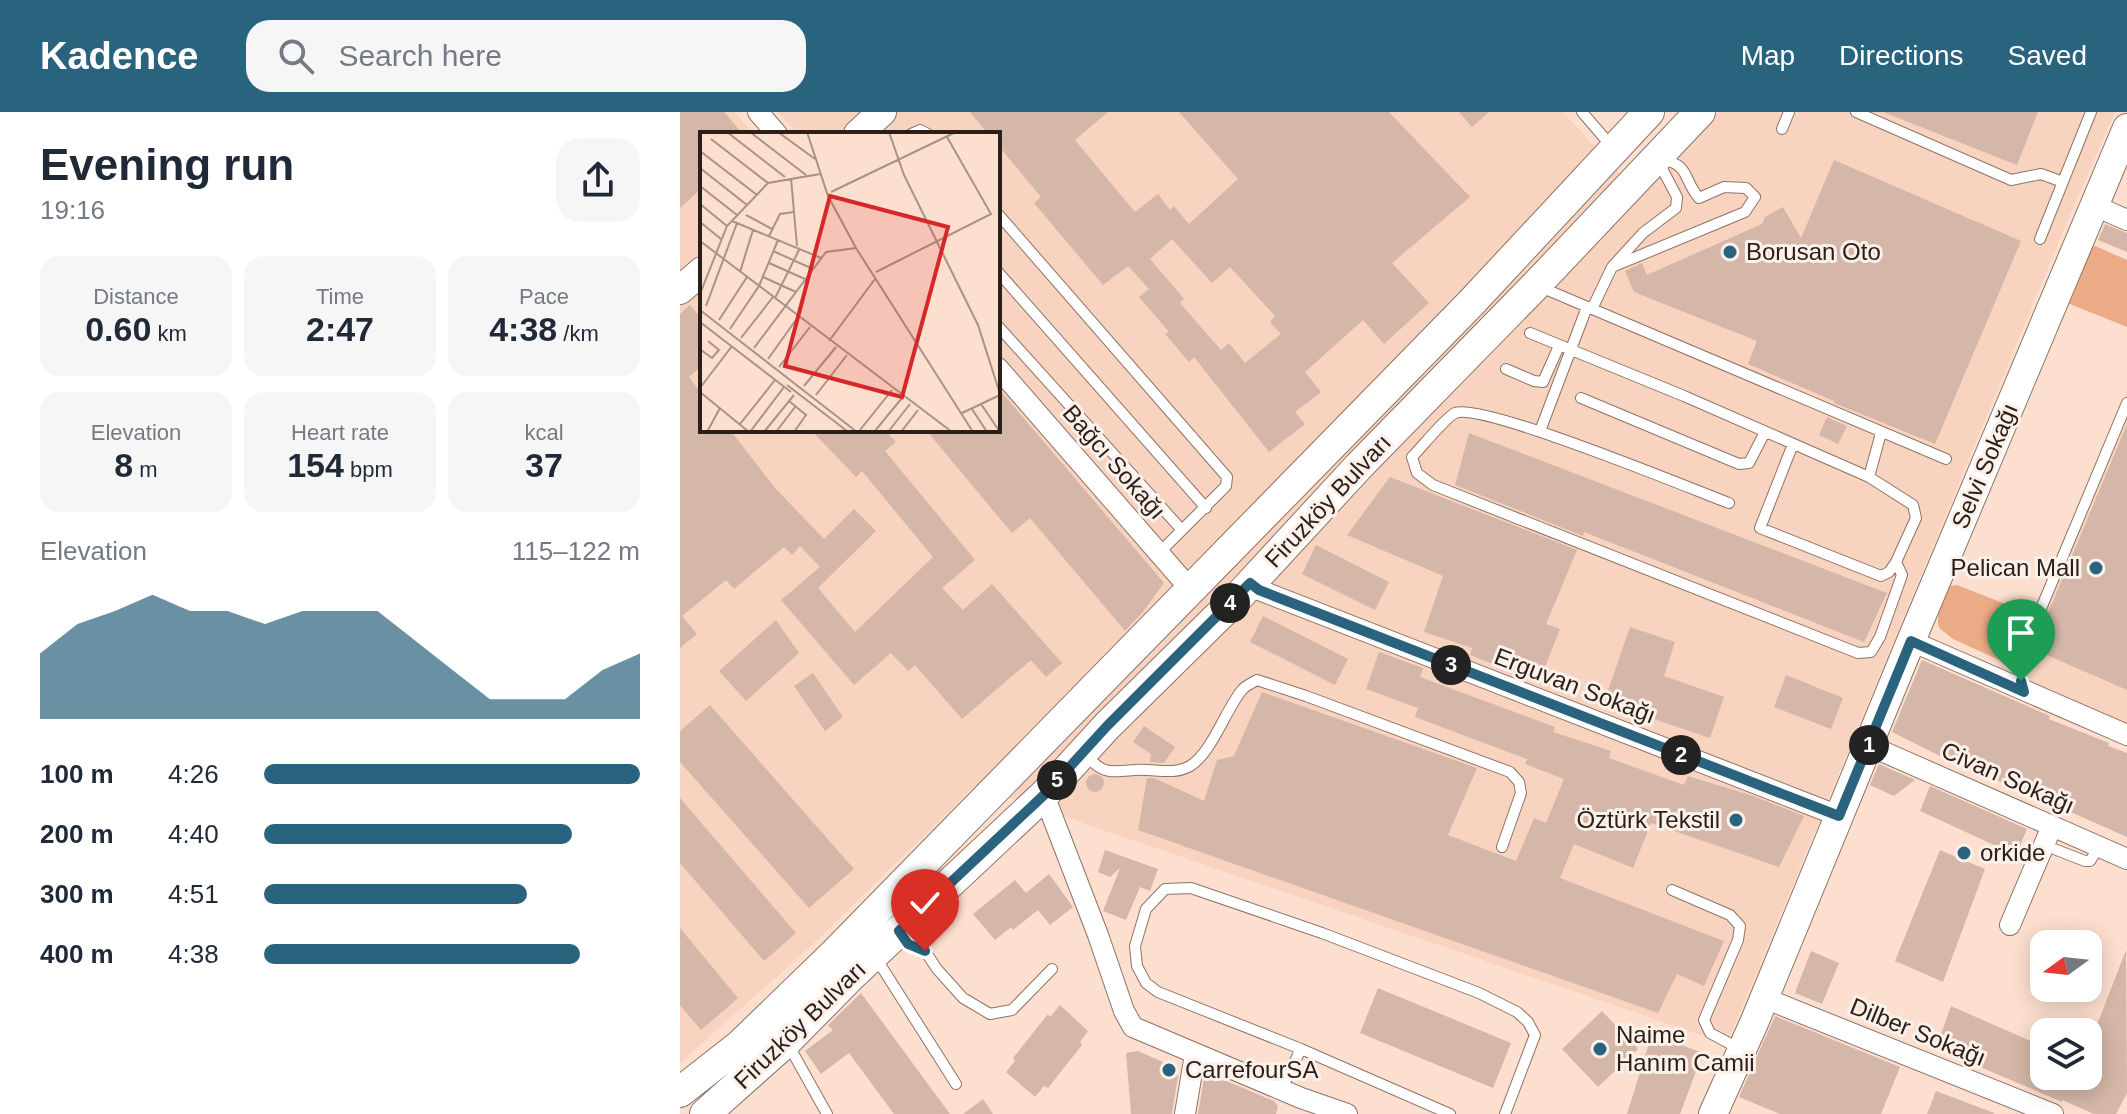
<!DOCTYPE html>
<meta charset="utf-8">
<style>
:root{--surface:#fff;--page:#f6f6f7;--text:#1f2937;--muted:#747a83;--accent:#2a637d}
body{margin:0;font-family:Helvetica,sans-serif;background:var(--page);color:var(--text);height:100vh;display:flex;flex-direction:column;font-size:30px;white-space:nowrap}
*{box-sizing:border-box;margin:0}
p{font-size:26px;color:var(--muted)}
.icon{flex:none;width:44px;height:44px;fill:none;stroke:currentColor;stroke-width:2;stroke-linecap:round;stroke-linejoin:round}
.map{position:relative;flex:1;overflow:hidden}
.side{display:flex;flex-direction:column;background:var(--surface);width:680px}
.side>*{flex:none}
.needle{width:52px;rotate:255deg}
.buttons{position:absolute;left:1350px;top:818px;display:grid;gap:16px}
.buttons a{display:grid;place-items:center;width:72px;height:72px;border-radius:16px;background:var(--surface);box-shadow:0 4px 20px #0003;font-size:40px}
.pin{position:absolute;display:grid;place-items:center;width:68px;height:68px;color:#fff;margin:-82px -34px;border-radius:50% 50% 50% 0;rotate:-45deg;box-shadow:0 0 8px #0007}
.pin .icon{rotate:45deg}
.km{position:absolute;width:40px;height:40px;margin:-20px;border-radius:50%;background:#222;color:#fff;font-size:22px;line-height:40px;text-align:center}
.round{display:grid;place-items:center;flex:none;width:84px;height:84px;border-radius:24px;background:var(--page)}
.overview{display:flex;align-items:center;justify-content:space-between;height:136px;padding:0 40px}
h1{font-size:44px;font-weight:600;line-height:60px}
.figures{display:grid;grid-template-columns:repeat(3,1fr);gap:12px;height:136px;padding:8px 40px}
.figures div{display:grid;align-content:center;border-radius:20px;background:var(--page);text-align:center}
.figures b{font-size:34px;font-weight:600}
.figures small{font-size:22px;font-weight:400}
.figures p{font-size:22px}
.chart{height:224px;padding:16px 40px}
.chart p{display:flex;justify-content:space-between}
.chart svg{width:100%;height:144px;margin-top:8px;fill:var(--accent);opacity:.7}
ul{padding:0 40px;list-style:none;font-size:26px}
li{display:grid;grid-template-columns:128px 96px 1fr;align-items:center;height:60px}
li i{height:20px;border-radius:10px;background:var(--accent)}
header{display:flex;align-items:center;gap:48px;box-sizing:border-box;height:112px;padding:0 40px;background:var(--accent);color:#fff}
header strong{font-size:38px}
nav{display:flex;gap:44px;margin-inline-start:auto;font-size:28px}
.search{width:560px;height:72px;background:var(--page);display:flex;align-items:center;gap:20px;box-sizing:border-box;padding:0 28px;border-radius:24px;color:var(--muted);font-size:30px}
main{display:flex;flex:1;min-height:0}
.map>svg:first-child{display:block}
</style>
<header>
<strong>Kadence</strong>
<div class="search"><svg class="icon" aria-label="search" viewBox="0 0 24 24"><circle cx="10" cy="10" r="6"/><path d="M15 15l6 6"/></svg>Search here</div>
<nav><a>Map</a><a>Directions</a><a>Saved</a></nav>
</header>
<main>
<section class="side">
<div class="overview"><div><h1>Evening run</h1><p>19:16</p></div><a class="round"><svg class="icon" aria-label="share" viewBox="0 0 24 24"><path d="M12 15V3M7 8l5-5 5 5M5 13v7h14v-7"/></svg></a></div>
<div class="figures">
<div><p>Distance</p><b>0.60<small> km</small></b></div>
<div><p>Time</p><b>2:47</b></div>
<div><p>Pace</p><b>4:38<small> /km</small></b></div>
</div>
<div class="figures">
<div><p>Elevation</p><b>8<small> m</small></b></div>
<div><p>Heart rate</p><b>154<small> bpm</small></b></div>
<div><p>kcal</p><b>37</b></div>
</div>
<div class="chart"><p><span>Elevation</span>115–122 m</p>
<svg viewBox="0 0 160 44" preserveAspectRatio="none"><path d="M0 44V24L10 15L20 11L30 6L40 11L50 11L60 15L70 11L80 11L90 11L100 20L110 29L120 38L130 38L140 38L150 29L160 24V44z"/></svg>
</div>
<ul>
<li><b>100 m</b>4:26<i style="width:100%"></i></li>
<li><b>200 m</b>4:40<i style="width:82%"></i></li>
<li><b>300 m</b>4:51<i style="width:70%"></i></li>
<li><b>400 m</b>4:38<i style="width:84%"></i></li>
</ul>
</section>
<div class="map">
<svg width="1447" height="1002" viewBox="0 0 1447 1002">
<rect width="100%" height="100%" fill="#fddfcf"/>
<path fill="#f8d3bf" d="M0,0H55L73,22H22V318H318V22H118L98,0H883L961,85L1038,0H1435L1387,110L1047,932L295,674L133,832L0,951Z
M1447,280V620L1328,567Z"/>
<path fill="#ebab87" d="M1406,130L1447,148V215L1380,188Z
M1277,473L1351,502L1328,552L1325,553L1319,548L1273,527L1259,516C1255,502 1263,486 1270,474Z"/>
<path fill="#d4b7a8" fill-rule="evenodd" d="M0,0H44L63,22H22V76L0,96Z
M290,0H428L395,28L455,100L478,82L490,98L494,94L509,112L558,67L499,0H709L790,85L712,151L749,191L704,232L683,208L625,260L641,280L615,300L625,312L589,340L514,245L509,250L485,222L489,220L459,185L469,177L448,154L423,173L354,91L361,85L318,33V22H308ZM492,127L532,171L550,155L595,204L590,210L601,222L565,251L549,231L541,238L500,191L504,187L470,147Z
M779,0H809L792,15Z
M1203,0H1358L1337,53Z
M1154,48L1341,129L1255,332L1154,291V289L1068,252L1077,229L954,180L945,159L962,151L967,163L1082,112L1085,105L1103,95L1121,126Z
M1425,112L1447,121V140L1418,128Z
M10,193L22,207V254L9,265L22,282V318H50L95,376L144,427L174,397L196,419L138,476L175,520L253,445L182,359L176,365L131,318H205L216,330L205,339L295,448L262,476L283,498L312,472L382,551L366,565L351,548L282,607L235,553L228,559L211,541L174,573L101,488L140,455L120,434L112,443L104,435L54,477L46,468L2,504L17,522L0,536V202Z
M318,276L484,471L462,501L445,519L350,406L332,421L246,318H318Z
M1147,305L1167,314L1158,332L1139,323Z
M1447,312V578L1353,537Z
M789,321L1207,481L1184,530L904,420L903,424L775,373Z
M710,365L897,438L866,512L880,517L859,570L790,543L792,536L744,520L763,464L667,423Z
M636,433L709,470L695,498L622,462Z
M583,504L668,547L655,573L570,530Z
M96,508L119,541L66,589L39,559Z
M950,515L995,530L984,564L1044,585L1030,626L924,590Z
M699,540L743,556L740,565L875,615L873,620L931,639L929,646L1004,673L1008,664L1073,684L1124,704L1099,755L971,711L953,756L894,732L880,766L1044,829L1024,874L997,862L978,901L458,718L467,666H474L524,689L537,648L554,644L582,580L797,656L768,723L836,749L854,706L866,711L884,667L845,652L847,647L735,605L738,596L686,577Z
M1242,548L1370,604L1369,607L1429,631L1428,634L1447,641V725L1350,682L1287,656L1286,657L1212,620Z
M133,561L163,605L145,619L114,574Z
M1106,563L1163,586L1151,617L1094,595Z
M30,593L174,757L129,796L0,650V619Z
M464,614L495,635L484,651L470,650L471,642L453,630Z
M1199,652L1235,668L1214,684L1190,673Z
M406 671a9 9 0 1 1 18 0a9 9 0 1 1-18 0Z
M1250,674L1347,717L1336,743L1240,699Z
M0,686L116,821L84,849L0,751Z
M425,738L478,757L470,779L460,775L446,808L423,799L440,756L430,765L418,760Z
M1260,738L1305,757L1263,870L1215,849Z
M369,762L393,795L370,813L358,798L333,818L331,815L315,828L293,802L335,768L346,781Z
M0,816L58,886L21,918L0,893Z
M1446,838L1447,981L1436,1002H1414L1382,988V990L1256,936L1271,894L1364,935V964H1408L1419,935L1410,931Z
M1131,839L1159,851L1142,892L1115,881Z
M698,876L831,931L813,976L680,921Z
M181,881L270,1002H214L169,941L141,962L125,939L153,918L148,913Z
M380,893L408,919L400,930L402,933L368,976L364,974L355,985L326,960L335,949L333,946L368,902L370,905Z
M922,899L958,937L918,975L882,937Z
M1095,904L1220,955L1201,1002H1100L1059,985Z
M972,922L1023,941L1000,1002H947Z
M458,939L492,954L498,964L492,1002H451L446,941Z
M525,960L594,989L598,994L596,1002H518Z
M1256,979L1314,1001V1002H1247Z
M303,987L313,1002H283Z"/>
<g fill="none" stroke-linecap="round" stroke-linejoin="round">
<defs>
<path id="lane" d="M902,0L933,36
M1176,0L1331,68L1361,62L1383,70
M1102,17L1109,0
M231,22L240,18L248,22
M318,102L547,365L546,374L479,441
M1360,127L1411,0
M932,155L1065,100L1075,85L1066,76L1044,75L1019,86C1002,66 1011,54 982,47
M318,160L526,396
M858,174L1266,347
M912,197L932,155L963,121L996,96L997,85L977,47
M318,214L501,417
M850,221L1004,284L1189,365
M826,257L854,269L863,270L879,234
M901,286L1059,352L1069,351L1085,320
M860,319L907,195
M1113,332L1080,416L1201,464L1209,460L1216,450L1236,406L1233,393L1189,365L1201,321
M1049,391C1009,376 802,290 775,301C765,306 741,336 732,345L737,361L753,373L1178,541L1191,540L1200,525L1222,463L1216,450
M1342,549V542L1447,291
M1344,579L1340,558L1344,544
M406,643C423,663 431,660 455,658C473,656 493,664 510,654C531,642 546,597 562,578C566,573 572,571 577,568L626,584L830,660L839,670L841,681L822,735
M1374,737L1405,749H1410L1419,735
M992,778L1050,803L1060,814L1058,828L1024,908L1030,921L1060,937
M221,822L228,832L245,839L257,857L283,886L310,902L332,898L372,857
M196,846L276,972
M109,934L147,1002
M601,978L621,937
M770,1002L621,937L478,880L466,871L457,854L455,834L466,797L485,777L511,776L642,821L799,881L837,900L848,910L855,923L825,1002"/>
<path id="street" d="M78,0L97,22
M1415,94L1447,108
M318,256L511,478
M570,471L579,478L1159,704
M1231,529L1447,623
M1188,633L1447,747
M364,683L418,823L444,899L453,915L621,986L667,1002
M1330,813L1372,714
M1084,886L1373,1002
M505,1002L515,942"/>
<path id="secondary" d="M178,22L202,0
M0,178L22,159
M1033,1002L1074,911L1231,529L1447,16"/>
<path id="primary" d="M0,980L60,933L155,841L791,191L969,0
M25,1002L107,929L172,863L364,683L427,614L559,484L679,354L856,173L1020,0"/>
</defs>
<use href="#lane" stroke="#8d7364" stroke-width="12"/>
<use href="#street" stroke="#8d7364" stroke-width="22"/>
<use href="#secondary" stroke="#8d7364" stroke-width="30"/>
<use href="#primary" stroke="#8d7364" stroke-width="32"/>
<use href="#lane" stroke="#fff" stroke-width="10"/>
<use href="#street" stroke="#fff" stroke-width="20"/>
<use href="#secondary" stroke="#fff" stroke-width="28"/>
<use href="#primary" stroke="#fff" stroke-width="30"/>
</g>
<g fill="none" stroke-linecap="round" stroke-linejoin="round">
<defs>
<path id="route" d="M245,839L228,832L219,819L364,683L427,614L570,471L579,478L594,484L1159,704L1231,529L1344,580L1341,569"/>
</defs>
<use href="#route" stroke="#fff" stroke-width="16"/>
<use href="#route" stroke="#2a637d" stroke-width="10"/>
</g>
<g fill="#2a637d" stroke="#fcf0ea" stroke-width="3">
<circle cx="1050" cy="140" r="8"/>
<circle cx="1416" cy="456" r="8"/>
<circle cx="1056" cy="708" r="8"/>
<circle cx="1284" cy="741" r="8"/>
<circle cx="920" cy="937" r="8"/>
<circle cx="489" cy="958" r="8"/>
</g>
<g text-anchor="middle" stroke-width="6" stroke-linejoin="round" paint-order="stroke">
<g font-size="24" fill="#2a1f19" stroke="#fcf0ea" text-anchor="start">
<text x="1066" y="148">Borusan Oto</text>
<text x="1400" y="464" text-anchor="end">Pelican Mall</text>
<text x="1040" y="716" text-anchor="end">Öztürk Tekstil</text>
<text x="1300" y="749">orkide</text>
<text x="936" y="931">Naime<tspan x="936" dy="28">Hanım Camii</tspan></text>
<text x="505" y="966">CarrefourSA</text>
</g>
<g font-size="24" fill="#2a1f19" stroke="#fcf0ea">
<text transform="translate(434 350) rotate(49)" y="8">Bağcı Sokağı</text>
<text transform="translate(1305 354) rotate(-67)" y="8">Selvi Sokağı</text>
<text transform="translate(648 389) rotate(-47)" y="8">Firuzköy Bulvarı</text>
<text transform="translate(895 574) rotate(21)" y="8">Erguvan Sokağı</text>
<text transform="translate(1328 666) rotate(24)" y="8">Civan Sokağı</text>
<text transform="translate(120 913) rotate(-44)" y="8">Firuzköy Bulvarı</text>
<text transform="translate(1238 920) rotate(22)" y="8">Dilber Sokağı</text>
</g>
</g>
<g transform="translate(20 20)">
<rect width="300" height="300" fill="#fddfcf"/>
<path fill="none" stroke="#a99286" stroke-width="2" d="M27,0L85,45M50,0L106,43M78,0L115,27M107,0L128,64L156,116L273,300M189,0L204,43L278,193L300,262M11,7L68,51M0,19L57,63M0,36L47,73M91,46L97,114M0,54L37,83M131,60L256,0M0,72L27,94M46,83L72,97M32,89L121,126M0,90L21,107M69,104L80,82L94,80M0,109L252,300M73,119L113,137M69,131L105,147M40,140L53,98M176,140L291,82L247,5M63,145L96,160M0,162L27,94L68,51L120,42M75,166L100,116M6,174L37,91M0,178L157,300M19,188L47,145M0,190L91,260M30,197L59,154L78,108M41,206L73,165M129,209L175,147M54,216L126,120L156,116M1,218L12,226L19,218L8,209M68,227L98,185M79,235L110,195M87,253L147,299M104,254L136,215M0,256L32,214M0,260L49,300M116,263L147,223M89,269L106,283L94,300M281,272L300,300M272,277L287,300M262,281L300,263M40,292L75,248M160,298L192,258M7,300L20,276M50,300L84,255M64,300L94,263M76,300L95,275M174,300L202,266M188,300L210,272M201,300L218,278"/>
<path fill="#d62828" fill-opacity="0.15" stroke="#d62828" stroke-width="4" d="M130,64L248,95L202,265L85,234Z"/>
<rect width="300" height="300" fill="none" stroke="#2a1f19" stroke-width="4"/>
</g>
</svg>
<div class="buttons">
<a><svg class="needle" viewBox="-14 -14 28 28"><path d="M0-13l5 13h-10z" fill="#e53935"/><path d="M0 13l5-13h-10z" fill="#747a83"/></svg></a>
<a><svg class="icon" aria-label="layers" viewBox="0 0 24 24"><path d="M12 4l9 5-9 5-9-5zM3 14l9 5 9-5"/></svg></a>
</div>
<div class="pin" style="left:1341px;top:569px;background:#1e9e55"><svg class="icon" aria-label="arrive" viewBox="0 0 24 24"><path d="M6 21V4h12l-3 4 3 4H6"/></svg></div>
<div class="pin" style="left:245px;top:839px;background:#d93025"><svg class="icon" aria-label="check" viewBox="0 0 24 24"><path d="M5 12l5 5 9-10"/></svg></div>
<b class="km" style="left:1189px;top:633px">1</b>
<b class="km" style="left:1001px;top:643px">2</b>
<b class="km" style="left:771px;top:553px">3</b>
<b class="km" style="left:550px;top:491px">4</b>
<b class="km" style="left:377px;top:668px">5</b>
</div>
</main>
